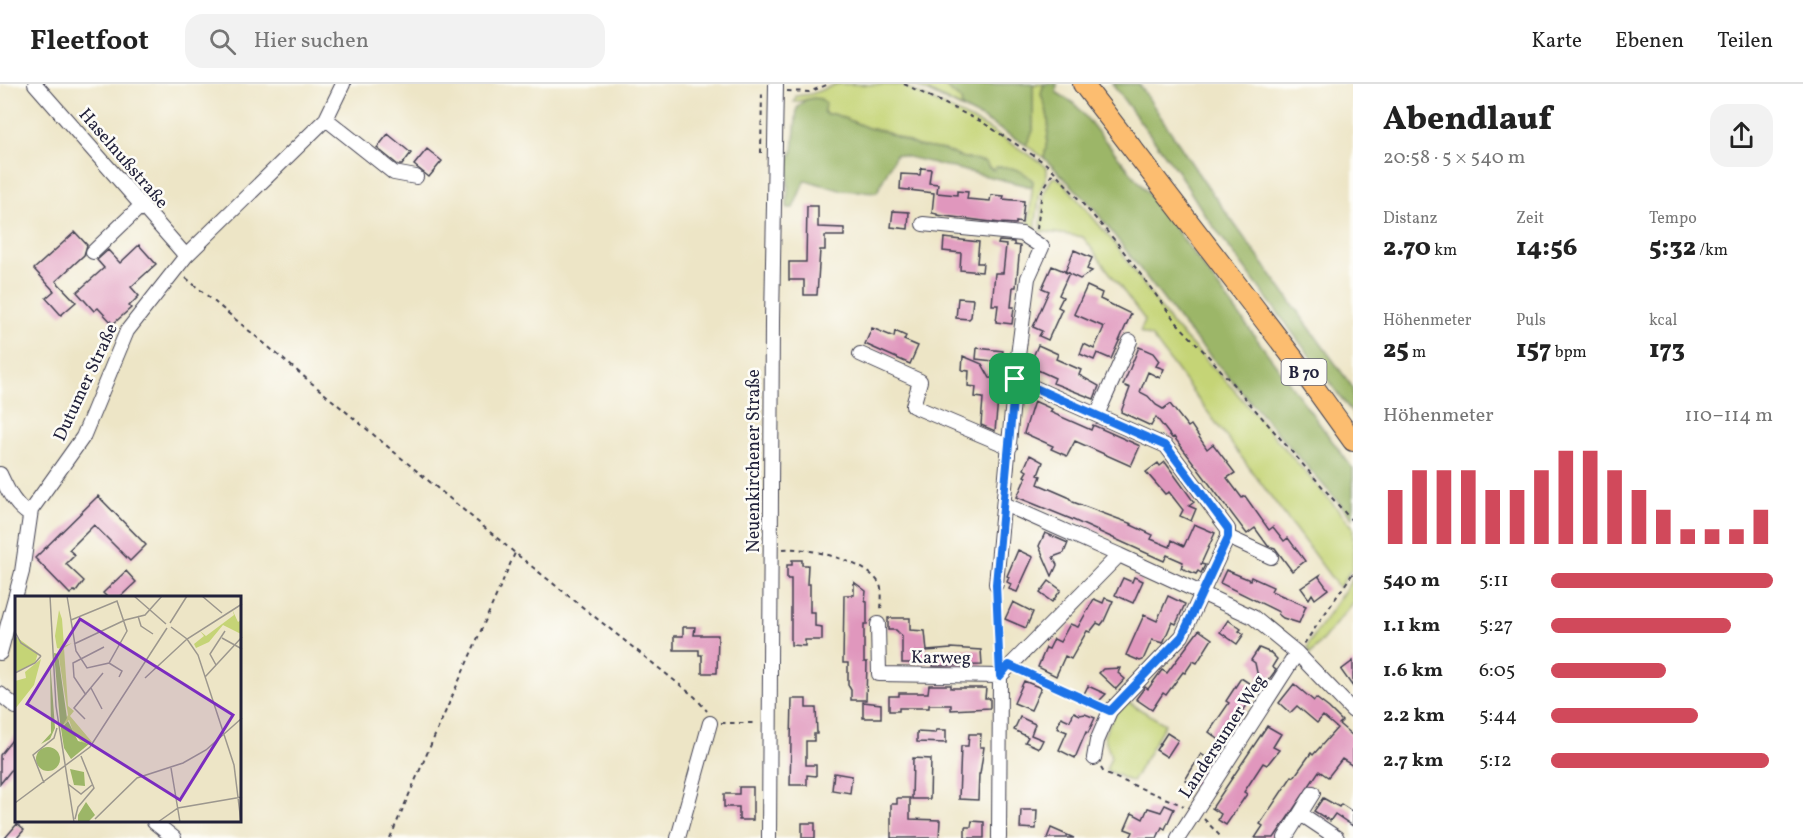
<!DOCTYPE html>
<html lang="de">
<meta charset="utf-8">
<style>
:root{--surface:#fff;--page:#f2f2f2;--text:#222;--muted:#767676;--line:#e0e0e0;--accent:#d1495b}
body{margin:0;font-family:Vollkorn,serif;background:var(--page);color:var(--text);height:100vh;display:flex;flex-direction:column;font-size:22px;white-space:nowrap}
*{box-sizing:border-box;margin:0}
p{font-size:20px;color:var(--muted)}
.icon{flex:none;width:33px;height:33px;fill:none;stroke:currentColor;stroke-width:2;stroke-linecap:round;stroke-linejoin:round}
.map{position:relative;flex:1;overflow:hidden}
.sheet{display:flex;flex-direction:column;background:var(--surface);width:450px}
.sheet>*{flex:none}
.pin{position:absolute;display:grid;place-items:center;width:51px;height:51px;color:#fff;margin:-26px;border-radius:12px;box-shadow:0 3px 9px #0006}
.round{display:grid;place-items:center;flex:none;width:63px;height:63px;border-radius:18px;background:var(--page)}
.summary{display:flex;align-items:center;justify-content:space-between;height:102px;padding:0 30px}
h1{font-size:33px;font-weight:800;line-height:45px}
.figures{display:grid;grid-template-columns:repeat(3,1fr);gap:9px;height:102px;padding:6px 30px}
.figures div{display:grid;align-content:center}
.figures b{font-size:26px;font-weight:800}
.figures small{font-size:16px;font-weight:400}
.figures p{font-size:16px}
.chart{height:168px;padding:12px 30px}
.chart p{display:flex;justify-content:space-between}
.chart svg{width:100%;height:108px;margin-top:6px;stroke:var(--accent);stroke-width:6}
ul{padding:0 30px;list-style:none;font-size:20px}
li{display:grid;grid-template-columns:96px 72px 1fr;align-items:center;height:45px}
li i{height:15px;border-radius:8px;background:var(--accent)}
header{display:flex;align-items:center;gap:36px;box-sizing:border-box;height:84px;padding:0 30px;background:var(--surface);border-bottom:2px solid var(--line)}
header strong{font-size:28px}
nav{display:flex;gap:33px;margin-inline-start:auto;font-size:21px}
.search{width:420px;height:54px;background:var(--page);display:flex;align-items:center;gap:15px;box-sizing:border-box;padding:0 21px;border-radius:18px;color:var(--muted);font-size:22px}
main{display:flex;flex:1;min-height:0}
.map>svg:first-child{display:block}
</style>
<header>
<strong>Fleetfoot</strong>
<div class="search"><svg class="icon" aria-label="search" viewBox="0 0 24 24"><circle cx="10" cy="10" r="6"/><path d="M15 15l6 6"/></svg>Hier suchen</div>
<nav><a>Karte</a><a>Ebenen</a><a>Teilen</a></nav>
</header>
<main>
<div class="map">
<svg width="1353" height="754" viewBox="0 0 1353 754">
<rect width="100%" height="100%" fill="#fdfcf7"/>
<filter id="ink" filterUnits="userSpaceOnUse"><feTurbulence type="fractalNoise" baseFrequency=".0167" numOctaves="2"/><feDisplacementMap in="SourceGraphic" scale="12" xChannelSelector="R" yChannelSelector="G"/><feConvolveMatrix kernelMatrix="1 2 1 2 8 2 1 2 1" color-interpolation-filters="sRGB"/></filter>
<filter id="wash" filterUnits="userSpaceOnUse"><feTurbulence type="fractalNoise" baseFrequency=".008" numOctaves="4" result="noise"/><feDisplacementMap in="SourceGraphic" scale="24" xChannelSelector="R" yChannelSelector="G"/><feGaussianBlur stdDeviation="1.35" result="paint"/><feColorMatrix in="noise" values="0 0 0 0 0 0 0 0 0 0 0 0 0 0 0 0 0 1.4 0 .05"/><feComposite in="paint" operator="in"/></filter>
<g filter="url(#wash)">
<rect width="100%" height="100%" fill="#ede5c6"/>
<path fill="#c5d476" stroke="#747b58" stroke-width="1.5" d="M837,0L902,1L984,42L1042,79L1047,85V91L1040,108L1035,147L1028,146L1033,97C1020,87 1010,79 994,86L975,76L960,73L944,66L918,62L883,47L868,44L834,30H826L814,14L794,18L796,12L811,10Z
M911,0H942L961,16L963,25Z
M1034,0H1044L1041,10C1052,37 1049,46 1044,74L1026,61L1033,46V2Z
M1056,93L1064,99L1116,161L1171,239L1235,307L1353,443V483L1339,504L1152,253L1140,248L1145,236L1083,153L1040,147L1044,109L1052,94Z
M1353,494V519L1310,571L1308,565L1309,559Z
M1126,617L1165,640L1132,698L1106,686L1111,673L1104,652L1115,628Z"/>
<path fill="#9cb667" stroke="#5f6c51" stroke-width="1.5" d="M942,0H1034L1033,2V47L1026,61L983,35L928,7L962,24L961,16Z
M1044,0H1057L1056,8L1075,20L1157,120L1353,385V435L1183,241L1091,121L1044,74C1049,46 1052,37 1041,10Z
M1112,0H1139L1204,98L1353,304V330L1205,131L1178,88Z
M814,14L821,15L825,19L824,28L826,30H834L868,44L883,47L918,62L944,66L960,73L986,78L989,84L994,86L996,83C1011,82 1023,86 1033,97L1032,103L896,70L877,108L840,106L805,96L793,124H787L789,75L793,67L797,24L805,16Z"/>
<g id="blocks">
<path fill="#e097bd" d="M388,50L411,69L402,81H398L377,64Z
M427,65L442,77L429,93L414,81Z
M921,84L931,85L929,99L938,100L937,109L957,111V107L968,108L967,115L990,117L991,111L1004,112L1003,115L1024,117L1022,139L1016,138V140L1000,139L937,131V130L932,129L934,109L900,105L901,90L920,91Z
M807,122H818V143L844,144V152H825V166H820L817,211H804V196H789V178H806Z
M893,127L909,128L908,145L891,143Z
M75,148L87,161L84,171L56,197L76,218L61,231L46,214L54,207L34,185Z
M944,154L979,158L977,179H983L982,188L960,186L961,169L943,167Z
M999,157L1014,158V161L1020,162L1016,203H1013L1011,223H1014L1012,240L996,238L998,221H992L995,189H1003L1006,161L998,160Z
M139,161L156,180L131,203L139,212L129,222L131,224L113,240L98,224L94,227L77,208L104,184L97,176L108,166L120,179Z
M1074,166L1092,174L1087,185L1092,187L1080,195L1065,188Z
M1052,182L1069,189L1059,211L1063,213L1058,223L1062,225L1048,256L1039,252L1042,247L1033,243L1049,207L1042,204Z
M1087,202L1102,209L1100,215L1131,230L1111,275L1097,269L1094,276L1080,270L1084,260L1094,265L1104,243L1074,230Z
M958,214L973,215L971,233L969,235L956,234Z
M872,244L894,253L895,247L906,252L904,256L918,262L910,280L865,260Z
M1038,261L1058,270L1056,275L1081,286L1079,291L1099,302L1094,315L1053,299L1055,294L1029,282Z
M1139,263L1153,269L1159,277L1156,282L1164,285L1160,294L1148,288L1140,308L1148,312L1156,321L1163,325L1170,320L1188,343L1191,341L1207,365L1213,360L1235,389L1227,394L1242,414L1245,412L1269,446L1273,443L1284,457L1288,454L1305,477L1292,487L1275,464L1268,462L1255,444L1247,450L1174,353L1172,354L1156,333L1151,342L1121,328L1130,304L1123,301Z
M977,264L1003,267L1002,278L976,275Z
M963,272L982,280L990,294L1000,295L995,347L981,341L983,314L975,313L976,303L968,302L969,287L962,286Z
M1034,317L1052,325L1050,328L1091,346L1093,341L1140,362L1131,382L1075,357L1067,372L1051,365L1053,362L1024,349Z
M1030,371L1043,378L1038,391L1041,392L1038,400L1068,413L1073,418L1132,440L1131,441L1153,451L1151,455L1170,463L1172,456L1184,462L1194,440L1215,449L1201,480L1205,481L1201,489L1198,487L1196,490L1181,484L1183,478L1167,471L1164,477L1071,435L1017,413L1026,393L1024,392L1027,387L1024,385Z
M1165,378L1194,418L1189,422L1196,425L1191,437L1180,432L1183,426L1169,408L1165,410L1146,388L1158,379L1160,382Z
M98,412L146,461L130,477L94,441L69,466L75,471L66,480L84,497L76,508L74,507L70,510L35,474Z
M1045,449L1068,459L1064,469L1053,473L1057,481L1052,492L1039,462Z
M1018,466L1033,473L1017,508L1009,505L1011,500L1007,498L1009,493L1007,492Z
M792,476H802V481H808L807,500H810V528H815V542L822,543V556H805V562L791,561V495H787V481H792Z
M1226,486L1250,496L1251,493L1273,503L1271,507L1306,522L1299,539L1283,534L1278,530L1279,528L1220,499Z
M126,487L136,498L119,514H108L103,509Z
M1320,491L1319,493L1328,505L1315,515L1312,510L1309,515L1301,504Z
M1134,493L1143,497L1133,519L1115,511L1123,494L1132,498Z
M1049,497L1061,506L1052,518L1040,509Z
M854,498L866,507L865,516L867,518V540H864V578H867L866,616H851V606L848,601V579H843L844,511H854Z
M1168,512L1185,520L1176,540L1172,538L1163,559L1152,556L1143,576L1140,577L1126,571L1144,531L1157,537Z
M1105,514L1113,517L1104,537L1101,541L1097,539L1090,548L1087,547L1071,575L1065,572L1056,592L1038,583L1046,564L1049,565L1054,555L1060,558L1070,540L1078,543L1094,515L1103,519Z
M1013,518L1033,528L1026,544L1005,535Z
M888,534H910V546L925,547L927,567L951,565V564L981,566L982,581L933,582V579H902V552L896,546H888Z
M1228,536L1241,545L1239,547L1244,550L1237,560L1220,548Z
M683,543H695L694,551H718L717,589H702V571H699V566H674V552H683Z
M1199,546L1212,555L1197,579L1193,577L1185,589L1183,588L1166,611L1163,609L1152,626L1136,615L1145,603L1148,605L1162,586L1167,589Z
M1259,564L1271,569L1277,575L1272,583L1276,586L1267,598L1264,596L1260,603L1255,579L1251,576Z
M1353,577V603L1341,586Z
M1120,584L1118,589L1125,595L1116,605L1099,589L1103,585Z
M1241,594L1258,605L1222,658L1209,648L1229,619L1226,617Z
M1024,597L1041,604L1031,626L1014,619Z
M1294,600L1314,617L1316,614L1329,624L1342,637L1339,640L1353,652V682L1342,675L1328,693L1319,687L1274,754H1255L1263,742L1260,740L1292,692L1294,693L1311,669L1313,671L1337,644L1323,632L1317,639L1297,622L1290,629L1279,619Z
M929,601H951V604H986L985,614H990V624L951,626V621H929V624H899V627H889V612H899V609H928Z
M1088,602L1106,610L1099,617L1084,610Z
M792,615H806V624H816L817,650H814V657H806V681H816V692L807,691V701H790Z
M863,618L881,620V634H863Z
M1074,628L1080,631L1085,630L1095,634L1088,649L1086,648L1075,674L1059,666L1067,648L1057,644L1061,633L1070,637Z
M1020,633L1035,640L1031,651L1043,656L1039,664L1025,658L1028,653L1014,646Z
M1267,642L1281,650L1273,663L1279,666L1267,681L1263,679L1244,708L1247,710L1226,741L1218,736L1221,730L1212,724Z
M936,646H946V659L917,658V648L935,649Z
M1167,649L1178,656L1167,673L1156,666Z
M969,650H981L980,663H984L980,690H979L978,716L959,715L961,662H968Z
M16,651V680L0,700V671Z
M1201,670L1213,678L1197,703L1185,696Z
M913,674L931,675L930,715H912Z
M834,689L852,692L850,709L832,706Z
M739,703H753V736H739V723H724V710H739Z
M897,714H910V735L940,736L939,754H891V720H897Z
M1323,714L1339,723L1341,720L1353,728V742L1335,730L1330,737L1314,727Z
M1165,721L1174,725L1165,745L1162,743L1157,754H1130L1133,748L1125,745L1132,729L1143,735L1148,724L1161,728Z
M1021,726H1037L1036,745L1020,744Z
M972,737L984,738V754H965V743H971Z
M802,739H815V754H802Z
M17,740L24,746L17,754H5Z
M1051,744L1074,754H1047Z"/>
</g>
</g>
<g filter="url(#ink)">
<use href="#blocks" fill-opacity="0" stroke="#403f50" stroke-width="1.5"/>
<g fill="none" stroke-linecap="round" stroke-linejoin="round">
<defs>
<path id="minor" d="M35,0L186,172
M326,35L394,89L416,93
M923,140L1022,150L1042,163L1028,194L1015,295L996,500
M93,168L142,121
M860,270L920,297L913,322L1010,363
M1015,295L1166,362L1228,445V453L1182,552L1110,627L1097,657L1094,674
M1097,331L1130,257
M0,390C8,407 14,421 30,431
M1004,420L1119,471
M1228,453L1271,473
M878,540L879,590L1000,592
M0,569L22,488L31,426L83,353L127,247L186,172L326,35L343,0
M1000,592L1119,471L1253,533L1297,569L1353,627
M0,610L16,623
M1301,730L1337,754
M154,738L174,754
M678,754L710,639
M769,754L772,238L776,0
M999,754L1000,592
M1178,754L1297,569
M1285,754L1313,709"/>
<path id="highway" d="M1083,0L1294,275L1353,357"/>
</defs>
<use href="#minor" stroke="#403f50" stroke-width="16"/>
<use href="#highway" stroke="#403f50" stroke-width="22"/>
<path stroke="#403f50" stroke-width="2" stroke-dasharray="4.5 4.5" stroke-linecap="butt" d="M904,0L982,38L1045,79L1054,87L1118,160L1176,238L1211,275L1353,438
M787,7L809,8L829,0
M761,69L762,6
M1037,145L1042,107L1054,87
M186,194L515,469L695,613L707,627
M783,465C805,462 870,478 880,501C883,508 881,520 881,528
M997,511L999,574
M1304,560L1353,489
M1023,587L1099,622
M721,639H757
M1101,684L1104,689L1184,722
M1204,735L1222,754
M390,754L515,469"/>
<use href="#minor" stroke="#fff" stroke-width="14"/>
<use href="#highway" stroke="#fcbd6f" stroke-width="20"/>
</g>
</g>
<g fill="none" stroke-linecap="round" stroke-linejoin="round" filter="url(#ink)">
<defs>
<path id="route" d="M1015,295L1166,362L1228,445V453L1182,552L1110,627L1009,581L1000,592L996,500Z"/>
</defs>
<use href="#route" stroke="#fff" stroke-width="12"/>
<use href="#route" stroke="#1a73e8" stroke-width="8"/>
</g>
<g text-anchor="middle" stroke-width="5" stroke-linejoin="round" paint-order="stroke">
<rect fill="#fdfcf7" stroke="#646373" stroke-width="1.5" x="1281.5" y="275" width="45" height="26" rx="4.5"/>
<g font-size="16" font-weight="bold" fill="#22223b">
<text x="1304" y="294">B 70</text>
</g>
<g font-size="18" fill="#22223b" stroke="#fdfcf7">
<text transform="translate(124 74) rotate(49)" y="6">Haselnußstraße</text>
<text transform="translate(85 298) rotate(-65)" y="6">Dutumer Straße</text>
<text transform="translate(753 377) rotate(-90)" y="6">Neuenkirchener Straße</text>
<text transform="translate(941 573) rotate(1)" y="6">Karweg</text>
<text transform="translate(1222 652) rotate(-57)" y="6">Landersumer Weg</text>
</g>
</g>
<g transform="translate(15 512)">
<rect width="226" height="226" fill="#ede5c6"/>
<path d="M217,13L223,26L226,24V38L208,29L194,46L181,52L179,48L189,40L185,35L191,40L219,19ZM44,14L47,23L49,50L57,47L49,52L53,110L59,115L55,120L77,146L68,148L59,138L54,124L46,131L53,119L43,56L47,53L42,52L40,40ZM0,40L23,57L20,67L1,76ZM26,63L19,89L0,113V85L11,82L10,76Z" fill="#c5d476"/>
<path d="M39,57L43,58L52,122L47,131L53,125L63,145L74,148L56,163L49,152L45,126ZM35,64L40,132L35,143L26,148L36,137ZM21 163a12 12 0 1 1 24 0a12 12 0 1 1-24 0ZM55,173L69,176L70,190L59,189ZM71,206L80,219L73,226H63V219Z" fill="#9cb667"/>
<path fill="none" stroke="#9c978e" stroke-width="1.5" d="M35,0L41,110L59,226M52,0L56,24M119,0L151,28M187,0L207,17M102,5L112,35L94,67L72,72L61,55L56,24ZM123,20L126,30L138,38M155,27L172,0M156,31L172,43L183,59L219,169L226,226M0,36L6,47L26,60M207,42L227,53M59,48L110,24L130,19L147,0M94,67L107,75L104,81M201,69L195,58L210,35M0,77L20,67L26,60M190,81L227,41M130,82L172,43L227,8M76,92L87,113M71,99L59,81L58,67L89,51M70,123L59,112L88,77M156,172L165,226M29,187L18,159L39,142L42,132M53,188L66,198L77,189M0,207L75,151L152,32M60,223L63,211L79,192L66,160M80,223L122,182L168,167L191,154L227,122M143,226L163,212L227,201"/>
<path fill="#7b2cbf" fill-opacity="0.15" stroke="#7b2cbf" stroke-width="3" d="M65,23L218,119L165,204L12,108Z"/>
<rect width="226" height="226" fill="none" stroke="#22223b" stroke-width="3"/>
</g>
</svg>
<div class="pin" style="left:1015px;top:295px;background:#1e9e55"><svg class="icon" aria-label="arrive" viewBox="0 0 24 24"><path d="M6 21V4h12l-3 4 3 4H6"/></svg></div>
</div>
<section class="sheet">
<div class="summary"><div><h1>Abendlauf</h1><p>20:58 · 5 × 540 m</p></div><a class="round"><svg class="icon" aria-label="share" viewBox="0 0 24 24"><path d="M12 15V3M7 8l5-5 5 5M5 13v7h14v-7"/></svg></a></div>
<div class="figures">
<div><p>Distanz</p><b>2.70<small> km</small></b></div>
<div><p>Zeit</p><b>14:56</b></div>
<div><p>Tempo</p><b>5:32<small> /km</small></b></div>
</div>
<div class="figures">
<div><p>Höhenmeter</p><b>25<small> m</small></b></div>
<div><p>Puls</p><b>157<small> bpm</small></b></div>
<div><p>kcal</p><b>173</b></div>
</div>
<div class="chart"><p><span>Höhenmeter</span>110–114 m</p>
<svg viewBox="0 0 160 44" preserveAspectRatio="none"><path d="M5 44V22M15 44V14M25 44V14M35 44V14M45 44V22M55 44V22M65 44V14M75 44V6M85 44V6M95 44V14M105 44V22M115 44V30M125 44V38M135 44V38M145 44V38M155 44V30"/></svg>
</div>
<ul>
<li><b>540 m</b>5:11<i style="width:100%"></i></li>
<li><b>1.1 km</b>5:27<i style="width:81%"></i></li>
<li><b>1.6 km</b>6:05<i style="width:52%"></i></li>
<li><b>2.2 km</b>5:44<i style="width:66%"></i></li>
<li><b>2.7 km</b>5:12<i style="width:98%"></i></li>
</ul>
</section>
</main>
